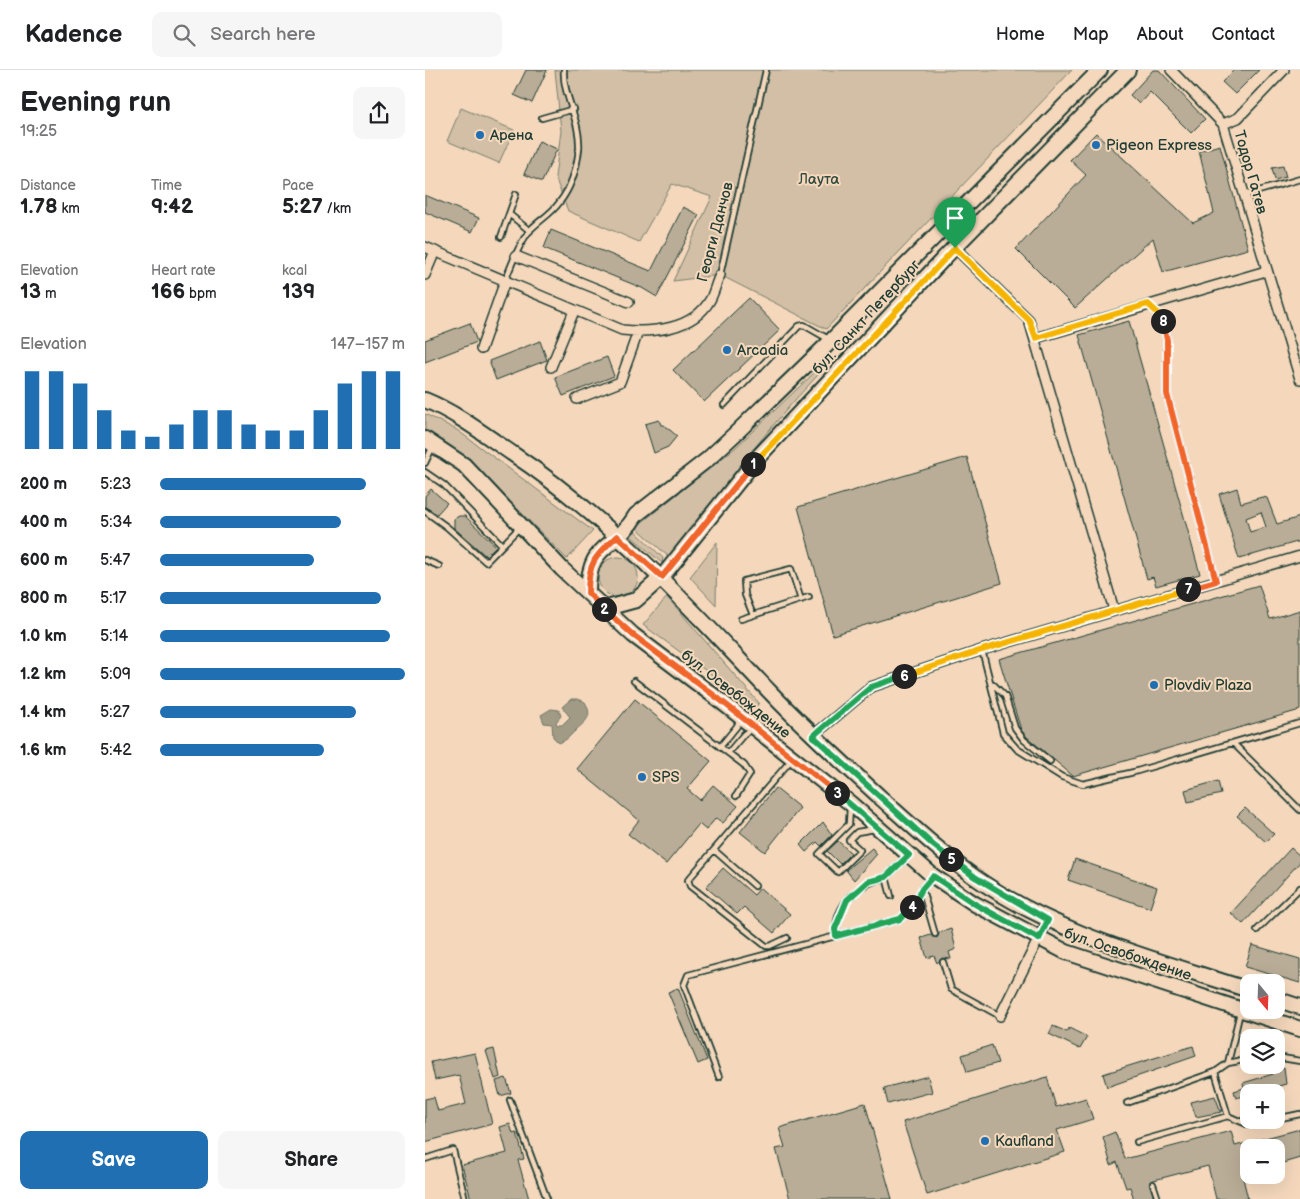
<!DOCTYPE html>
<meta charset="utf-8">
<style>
:root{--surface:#fff;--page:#f6f6f6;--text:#202124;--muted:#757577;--line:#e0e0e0;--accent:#1f6fb2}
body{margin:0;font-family:"Balsamiq Sans",sans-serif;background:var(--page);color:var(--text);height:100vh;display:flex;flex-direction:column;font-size:19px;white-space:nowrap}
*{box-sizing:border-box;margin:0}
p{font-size:16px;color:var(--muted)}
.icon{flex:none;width:28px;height:28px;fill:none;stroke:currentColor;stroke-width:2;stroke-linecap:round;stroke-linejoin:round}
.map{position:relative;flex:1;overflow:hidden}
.panel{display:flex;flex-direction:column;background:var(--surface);width:425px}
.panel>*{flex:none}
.needle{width:32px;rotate:161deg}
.controls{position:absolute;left:815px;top:904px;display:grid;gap:10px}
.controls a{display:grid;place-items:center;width:45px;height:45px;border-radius:10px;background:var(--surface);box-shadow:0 5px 20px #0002;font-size:25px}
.pin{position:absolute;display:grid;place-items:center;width:42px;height:42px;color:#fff;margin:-51px -21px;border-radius:50% 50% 50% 0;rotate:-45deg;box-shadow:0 0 5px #0007}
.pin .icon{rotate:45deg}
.km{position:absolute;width:25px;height:25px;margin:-12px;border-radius:50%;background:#222;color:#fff;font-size:14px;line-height:25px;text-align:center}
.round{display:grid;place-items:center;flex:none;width:52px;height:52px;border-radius:10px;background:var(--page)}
.headline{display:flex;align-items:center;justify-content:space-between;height:85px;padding:0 20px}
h1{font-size:28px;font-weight:600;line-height:38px}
.stats{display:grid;grid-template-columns:repeat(3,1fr);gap:8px;height:85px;padding:5px 20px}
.stats div{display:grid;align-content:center}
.stats b{font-size:21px;font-weight:600}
.stats small{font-size:14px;font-weight:400}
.stats p{font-size:14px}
.chart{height:140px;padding:10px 20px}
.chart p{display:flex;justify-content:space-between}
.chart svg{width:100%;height:90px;margin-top:5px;stroke:var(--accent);stroke-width:6}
.button{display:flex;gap:10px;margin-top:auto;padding:10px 20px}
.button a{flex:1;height:58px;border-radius:10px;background:var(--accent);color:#fff;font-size:20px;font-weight:600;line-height:58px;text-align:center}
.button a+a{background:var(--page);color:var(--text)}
ul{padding:0 20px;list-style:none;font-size:16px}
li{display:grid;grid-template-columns:80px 60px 1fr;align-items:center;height:38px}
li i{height:12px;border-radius:6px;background:var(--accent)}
header{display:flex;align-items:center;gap:30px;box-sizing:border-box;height:70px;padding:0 25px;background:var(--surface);border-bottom:1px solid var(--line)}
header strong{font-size:24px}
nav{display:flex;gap:28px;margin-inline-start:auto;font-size:18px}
.search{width:350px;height:45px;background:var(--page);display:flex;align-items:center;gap:12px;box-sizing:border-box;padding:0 18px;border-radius:10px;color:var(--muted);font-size:19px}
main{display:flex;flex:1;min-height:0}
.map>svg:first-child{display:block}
</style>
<header>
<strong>Kadence</strong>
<div class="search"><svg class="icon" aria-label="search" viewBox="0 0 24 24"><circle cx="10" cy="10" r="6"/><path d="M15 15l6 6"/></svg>Search here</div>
<nav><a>Home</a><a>Map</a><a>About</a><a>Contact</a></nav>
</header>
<main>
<section class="panel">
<div class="headline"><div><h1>Evening run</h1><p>19:25</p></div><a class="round"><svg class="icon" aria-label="share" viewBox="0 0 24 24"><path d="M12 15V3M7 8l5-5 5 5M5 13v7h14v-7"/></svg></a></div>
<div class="stats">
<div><p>Distance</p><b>1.78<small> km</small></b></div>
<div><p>Time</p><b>9:42</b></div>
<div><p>Pace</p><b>5:27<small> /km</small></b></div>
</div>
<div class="stats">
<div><p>Elevation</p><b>13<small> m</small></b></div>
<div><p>Heart rate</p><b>166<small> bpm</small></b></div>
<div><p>kcal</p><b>139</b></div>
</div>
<div class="chart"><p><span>Elevation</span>147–157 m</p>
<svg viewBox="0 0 160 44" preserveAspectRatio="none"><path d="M5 44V6M15 44V6M25 44V12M35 44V25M45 44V35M55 44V38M65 44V32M75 44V25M85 44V25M95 44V32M105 44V35M115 44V35M125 44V25M135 44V12M145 44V6M155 44V6"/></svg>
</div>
<ul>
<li><b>200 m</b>5:23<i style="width:84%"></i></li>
<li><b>400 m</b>5:34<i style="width:74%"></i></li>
<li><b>600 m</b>5:47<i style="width:63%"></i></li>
<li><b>800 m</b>5:17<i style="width:90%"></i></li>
<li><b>1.0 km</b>5:14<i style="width:94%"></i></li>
<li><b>1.2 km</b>5:09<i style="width:100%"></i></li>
<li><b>1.4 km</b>5:27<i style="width:80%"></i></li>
<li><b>1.6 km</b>5:42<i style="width:67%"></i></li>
</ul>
<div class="button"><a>Save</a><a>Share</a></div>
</section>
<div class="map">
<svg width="875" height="1129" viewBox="0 0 875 1129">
<rect width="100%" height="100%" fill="#f5d8bc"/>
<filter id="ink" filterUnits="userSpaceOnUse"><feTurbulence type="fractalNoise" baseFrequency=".02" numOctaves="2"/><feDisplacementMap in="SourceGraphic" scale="10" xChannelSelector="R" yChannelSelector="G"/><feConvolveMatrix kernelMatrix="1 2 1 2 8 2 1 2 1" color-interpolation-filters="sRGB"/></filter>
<g filter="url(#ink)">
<path fill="#d2bfa6" stroke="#787e6d" d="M130,0H647L401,259L295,205L248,211L287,127L247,114L214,172L143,141L130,107L136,61Z
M36,38L89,60L74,93L22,71Z
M390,302L393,305C339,362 292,425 245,488L211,457L310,378Z
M0,344L32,360L168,461L142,489L44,390L14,368L0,362Z
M209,460L238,488L237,493L206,466Z
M292,472L291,535L265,507Z
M173 507a20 20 0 1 1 40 0a20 20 0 1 1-40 0Z
M242,527L334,633L331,637L218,555Z"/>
<path fill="#a19b86" stroke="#6d7565" d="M146,629H153L160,632C169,648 160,651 150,661C144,667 142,670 134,673L128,667L127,654L119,653L116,645L126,639L134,640L136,646L131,652L132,655H137L145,647L137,637Z"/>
<path fill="#b9ad97" stroke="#1f3d34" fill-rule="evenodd" d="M101,0H122L107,33L89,25Z
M728,0H734L780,49L766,63L725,22L714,34L705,25Z
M809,0H834L810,24L797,12Z
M671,63L768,153L789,143L774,81L795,75L823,179L738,202L728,168L650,238L591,179L661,105L645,90Z
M114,71L132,79L117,112L99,104Z
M858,96L861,107L850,110L847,98Z
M0,125L54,148L47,162L0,142Z
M258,137L274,145L232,227L217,218L119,178L126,160L226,201Z
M324,228L355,260L279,332L248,300Z
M704,251L775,504L731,516L728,507L722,509L654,265Z
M45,253L52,272L0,292V270Z
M115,271L122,290L71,310L64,291Z
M182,287L189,306L138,326L130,307Z
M234,350L236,355H239L252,366L243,377L229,383L220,354Z
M542,387L577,513L408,565L373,437Z
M812,418L816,433L837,427L842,428L852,454L875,447V471L814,489L794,424ZM836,442L841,457L825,462L821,448Z
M6,419L22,433L12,444L0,437V426Z
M34,446H40L71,476L61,486L29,458V449Z
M834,515L845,549L875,540V640L648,706L602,667L596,660L574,589Z
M210,629L286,691L262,719L275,730L288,715L313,736L298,753L291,748L281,760L274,754L241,794L203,764L214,750L152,699Z
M793,711L796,724L763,732L760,720Z
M350,718L375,738L340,782L315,762Z
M820,738L849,764L841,772L812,746Z
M398,752L407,765L396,776L392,772L381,782L375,775Z
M413,771L426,783L415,794L402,781Z
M447,778L452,784L429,810L421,800Z
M866,778L875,786V792L818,854L806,843Z
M650,789L732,817L725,838L643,810Z
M298,798L329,825L335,818L365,844L349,863L319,837L312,844L281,817Z
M526,859L531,879L524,882L526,889L517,888L512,893L509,886L502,888L496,868L506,865L512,868L514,863Z
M827,875L875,889V913L820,897Z
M253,918L282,990L273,994L243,922Z
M628,956L642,962L644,958L662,967L655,979L624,964Z
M567,975L573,993L542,1002L537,985Z
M768,976L771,986L682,1017L678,1004Z
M69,979L75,1007L70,1009L61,981Z
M50,983L67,1054L0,1072V1029L9,1027L13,1041L41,1034L34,1005L10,1010L6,992Z
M859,998L861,1014L811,1028L809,1021L819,1018L818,1013L848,1004V1000Z
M503,1006L507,1022L463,1034L459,1018Z
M622,1007L631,1037L661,1028L668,1049L632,1060L640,1082L502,1125L478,1052Z
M81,1008L86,1023L75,1026L71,1011Z
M790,1026L796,1042L771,1047L766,1032Z
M440,1033L467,1129H365L351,1079L360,1077L354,1058Z
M85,1054L88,1064L92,1063L99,1089L93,1090L104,1129H46L37,1095L82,1083L75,1057Z
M875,1059V1088L851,1095V1078H824V1102L817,1104L823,1129H791L783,1096L725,1111L729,1129H709L705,1117L701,1118L692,1092L686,1095L678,1067L690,1062L700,1089L806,1061L810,1076Z"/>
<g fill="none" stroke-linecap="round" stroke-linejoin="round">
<defs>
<path id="lane" d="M117,48L149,39
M91,124L84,144L105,161
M820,125L875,109
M76,167L84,144
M295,205L341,0
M80,211C87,194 94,173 106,159C115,150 127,143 134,133C146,118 152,97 154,79C156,51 137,24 139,0
M724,235L737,247L742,270V324L791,511
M299,335L374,256L379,255L405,270
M0,393L8,376
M0,402L19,415L77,475
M0,441L22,457L61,492L96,456
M0,490L14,496
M328,545L320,525L319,511L366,499L376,530
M316,549L384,527
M557,580L578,663L592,679L637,707L658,714L709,702L875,653
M209,611L319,695L325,704L311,726
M568,614L580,626L590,658L599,670L625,691
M808,673L875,740
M295,677L312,656L315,648
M303,683L319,664L326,659
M425,737L424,754L394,784L413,802L435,780L424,770L432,762L450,759
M289,780L330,816
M507,807L497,819L510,864
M466,826L461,807L483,786
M832,860L875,818
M411,866C409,834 432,815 461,807
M362,868L345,876H341L265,816L263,810L367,689
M518,892L526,919L575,946
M851,987L875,991
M803,993L824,989
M294,1007L259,915L263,905L475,849L486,839L497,819
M85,1030L122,1129
M702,1033L790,1002L803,993L815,942
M803,1046L824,1055L847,1050
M851,1049L875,1044
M712,1072L803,1046L790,1002
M0,1089L28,1080L40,1129
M728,1114L733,1129"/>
<path id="street" d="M746,0L798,54L875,309
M798,54L813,48L859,0
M0,177L197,260C227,263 268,260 285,230C289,223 291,213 295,205
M530,178L604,250L689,540
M91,186L204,232
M0,205L10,181
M611,268L841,201
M56,279L80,211
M126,297L149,241
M152,329L195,312L213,262
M388,666L446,617L557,580L875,486
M575,946L623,850"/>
<path id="primary" d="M0,330C32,343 60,365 88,384C187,450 264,537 345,622C381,660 419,694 457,729C487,756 516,783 548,806C630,864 730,889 824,920
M0,369L39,395L137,499L208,565L293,629L425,733L508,806L550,834L641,882L875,959
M163,523C163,471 190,481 211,445L283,389L311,363L406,271L675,0
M178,539L211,530L237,507L333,387L520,187L703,0
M851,929L875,937"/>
</defs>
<use href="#lane" stroke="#1f3d34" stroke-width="8"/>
<use href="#street" stroke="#1f3d34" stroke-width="12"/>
<use href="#primary" stroke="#1f3d34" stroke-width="18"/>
<use href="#lane" stroke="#f5d8bc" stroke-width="4.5"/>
<use href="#street" stroke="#f5d8bc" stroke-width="9"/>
<use href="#primary" stroke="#f5d8bc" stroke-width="14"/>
</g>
</g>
<g fill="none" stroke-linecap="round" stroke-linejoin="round" filter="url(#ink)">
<defs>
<path id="split-1" d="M328,394L530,178"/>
<path id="split-2" d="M179,539L163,523C163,493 170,486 192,466L237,507L328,394"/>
<path id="split-3" d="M179,539L208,565L294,629L412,723"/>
<path id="split-4" d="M412,723L484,785L461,807L442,812L422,830L410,859L411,866L475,849L487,837"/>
<path id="split-5" d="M487,837L497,819L508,806L550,834L614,869L623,850L550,807L526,789"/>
<path id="split-6" d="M479,606L446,617L388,666L508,775L526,789"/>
<path id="split-7" d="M479,606L557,580L763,519"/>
<path id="split-8" d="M738,251L742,270V324L791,511L763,519"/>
<path id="split-9" d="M530,178L604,250L611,268L723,234L737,247L738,251"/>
</defs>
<use href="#split-1" stroke="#fff" stroke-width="10"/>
<use href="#split-2" stroke="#fff" stroke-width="10"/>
<use href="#split-3" stroke="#fff" stroke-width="10"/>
<use href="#split-4" stroke="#fff" stroke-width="10"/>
<use href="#split-5" stroke="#fff" stroke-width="10"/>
<use href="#split-6" stroke="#fff" stroke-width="10"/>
<use href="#split-7" stroke="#fff" stroke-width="10"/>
<use href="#split-8" stroke="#fff" stroke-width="10"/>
<use href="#split-9" stroke="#fff" stroke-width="10"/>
<use href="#split-1" stroke="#f5b400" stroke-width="6"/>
<use href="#split-2" stroke="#f0652b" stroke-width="6"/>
<use href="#split-3" stroke="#f0652b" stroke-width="6"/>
<use href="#split-4" stroke="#22a559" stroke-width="6"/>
<use href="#split-5" stroke="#22a559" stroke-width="6"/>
<use href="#split-6" stroke="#22a559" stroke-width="6"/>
<use href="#split-7" stroke="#f5b400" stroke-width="6"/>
<use href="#split-8" stroke="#f0652b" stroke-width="6"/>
<use href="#split-9" stroke="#f5b400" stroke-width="6"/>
</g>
<g fill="#1f6fb2" stroke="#f5d8bc" stroke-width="2">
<circle cx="55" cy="65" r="5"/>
<circle cx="671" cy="75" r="5"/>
<circle cx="302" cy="280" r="5"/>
<circle cx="729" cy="615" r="5"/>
<circle cx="217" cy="707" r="5"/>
<circle cx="560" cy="1071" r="5"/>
</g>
<g text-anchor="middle" stroke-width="4" stroke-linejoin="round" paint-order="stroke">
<g font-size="15" fill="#1f3d34" stroke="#f5d8bc" text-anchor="start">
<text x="65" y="70">Арена</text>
<text x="681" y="80">Pigeon Express</text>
<text x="312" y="285">Arcadia</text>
<text x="739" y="620">Plovdiv Plaza</text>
<text x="227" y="712">SPS</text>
<text x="570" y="1076">Kaufland</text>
</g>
<g font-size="15" fill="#1f3d34" stroke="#f5d8bc">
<text transform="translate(826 102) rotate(74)" y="5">Тодор Гатев</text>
<text transform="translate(290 162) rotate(-75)" y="5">Георги Данчов</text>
<text transform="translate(441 247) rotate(-47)" y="5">бул. Санкт Петербург</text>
<text transform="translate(311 624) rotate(38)" y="5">бул. Освобождение</text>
<text transform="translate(703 884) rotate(19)" y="5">бул. Освобождение</text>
</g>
<g font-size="15" fill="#314a3f" stroke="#f5d8bc">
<text x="394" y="114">Лаута</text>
</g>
</g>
</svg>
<div class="controls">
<a><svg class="needle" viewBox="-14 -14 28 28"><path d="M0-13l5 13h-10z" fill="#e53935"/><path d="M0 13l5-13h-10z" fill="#757577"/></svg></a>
<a><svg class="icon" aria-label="layers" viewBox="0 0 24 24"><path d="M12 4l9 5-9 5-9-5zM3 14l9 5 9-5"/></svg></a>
<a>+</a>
<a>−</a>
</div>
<div class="pin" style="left:530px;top:178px;background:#1e9e55"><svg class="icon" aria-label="arrive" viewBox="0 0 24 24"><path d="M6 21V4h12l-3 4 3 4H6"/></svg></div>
<b class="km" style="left:328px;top:394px">1</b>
<b class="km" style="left:179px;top:539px">2</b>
<b class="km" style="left:412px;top:723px">3</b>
<b class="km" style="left:487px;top:837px">4</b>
<b class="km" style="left:526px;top:789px">5</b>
<b class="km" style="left:479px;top:606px">6</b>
<b class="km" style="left:763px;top:519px">7</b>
<b class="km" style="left:738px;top:251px">8</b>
</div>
</main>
